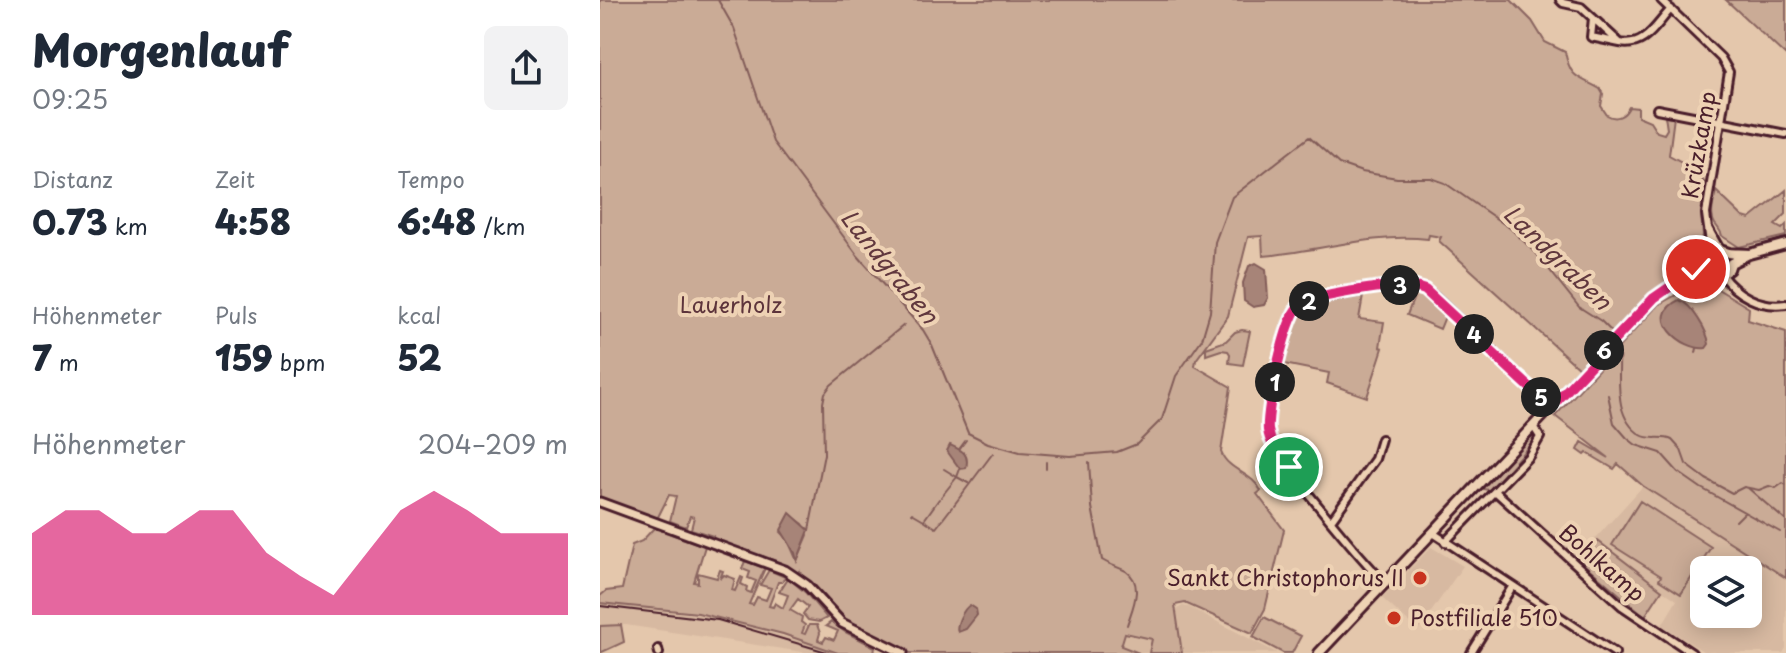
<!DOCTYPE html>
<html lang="de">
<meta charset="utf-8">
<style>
:root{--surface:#fff;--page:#f2f2f3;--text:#1f2937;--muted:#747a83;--accent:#db2777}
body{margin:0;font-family:"Playpen Sans",sans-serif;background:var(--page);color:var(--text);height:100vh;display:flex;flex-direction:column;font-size:30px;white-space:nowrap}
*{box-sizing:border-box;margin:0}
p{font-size:26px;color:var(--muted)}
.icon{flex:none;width:44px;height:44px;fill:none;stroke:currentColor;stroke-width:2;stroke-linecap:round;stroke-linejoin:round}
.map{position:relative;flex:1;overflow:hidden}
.panel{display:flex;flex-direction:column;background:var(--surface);width:600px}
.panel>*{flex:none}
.fabs{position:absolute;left:1090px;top:556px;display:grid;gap:16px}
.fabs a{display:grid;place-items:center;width:72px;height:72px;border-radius:12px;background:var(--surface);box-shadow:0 4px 20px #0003;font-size:40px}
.pin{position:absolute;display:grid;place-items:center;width:68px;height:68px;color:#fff;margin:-34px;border:4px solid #fff;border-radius:50%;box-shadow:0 2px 8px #0007}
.km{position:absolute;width:40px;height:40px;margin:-20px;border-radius:50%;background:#222;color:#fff;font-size:22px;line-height:40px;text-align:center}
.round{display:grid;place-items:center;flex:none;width:84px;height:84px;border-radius:12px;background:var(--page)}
.overview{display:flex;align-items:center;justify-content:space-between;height:136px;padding:0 32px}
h1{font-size:44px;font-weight:800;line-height:60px}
.stats{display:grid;grid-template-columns:repeat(3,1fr);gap:12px;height:136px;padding:8px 32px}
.stats div{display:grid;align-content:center}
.stats b{font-size:34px;font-weight:800}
.stats small{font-size:22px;font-weight:400}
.stats p{font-size:22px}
.chart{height:224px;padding:16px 32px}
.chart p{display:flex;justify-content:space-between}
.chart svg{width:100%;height:144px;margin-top:8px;fill:var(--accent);opacity:.7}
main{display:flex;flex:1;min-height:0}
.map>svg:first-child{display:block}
</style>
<main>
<section class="panel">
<div class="overview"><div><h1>Morgenlauf</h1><p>09:25</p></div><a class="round"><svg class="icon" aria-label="share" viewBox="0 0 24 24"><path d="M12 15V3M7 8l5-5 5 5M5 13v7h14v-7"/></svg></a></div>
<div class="stats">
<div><p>Distanz</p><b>0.73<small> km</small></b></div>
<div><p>Zeit</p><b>4:58</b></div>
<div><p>Tempo</p><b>6:48<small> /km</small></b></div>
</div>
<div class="stats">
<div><p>Höhenmeter</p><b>7<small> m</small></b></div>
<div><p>Puls</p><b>159<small> bpm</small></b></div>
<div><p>kcal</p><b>52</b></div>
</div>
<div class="chart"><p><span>Höhenmeter</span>204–209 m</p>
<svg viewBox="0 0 160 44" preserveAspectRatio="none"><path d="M0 44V19L10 12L20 12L30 19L40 19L50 12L60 12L70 25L80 32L90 38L100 25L110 12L120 6L130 12L140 19L150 19L160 19V44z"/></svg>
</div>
</section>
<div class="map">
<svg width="1186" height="653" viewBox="0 0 1186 653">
<rect width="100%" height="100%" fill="#e4c7ac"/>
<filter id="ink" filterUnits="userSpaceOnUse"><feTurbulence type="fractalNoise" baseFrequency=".0125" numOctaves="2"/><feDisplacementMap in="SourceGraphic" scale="16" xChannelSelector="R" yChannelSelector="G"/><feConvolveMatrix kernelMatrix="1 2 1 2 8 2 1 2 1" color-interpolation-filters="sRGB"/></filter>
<g filter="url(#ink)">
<path fill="#d7b9a1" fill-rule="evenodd" d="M1043,486L1186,578V648L1183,653H1115L1111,651L1106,653L1062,625L1077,600L1062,590L1045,616L977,559ZM1104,570H1148V614H1104Z
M831,547L863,566L818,631L782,598Z
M0,603L119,617L240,653H209L26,625L0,626Z
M582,606L589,607L677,653H582L576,611Z
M524,632L552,639L549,653H539L520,646Z"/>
<path fill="#caab96" stroke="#8a6560" stroke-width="2" fill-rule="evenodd" d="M0,0H911L932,21L945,42L965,52C971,80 978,76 1000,89L1003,94L1001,106L1007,115C1016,120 1024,117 1029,107L1038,108V116L1050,121L1057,132L1064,134L1067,129L1065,116L1074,117L1069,155L1087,165L1090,172L1102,179L1106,185L1101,215L1103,235L1099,250L1092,260V267L1051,295L980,369L839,241L841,237L829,235L828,239C772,233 719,251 663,256L662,236L648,237L628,316L596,360L595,366L631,387L621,452C628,471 653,473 661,491L657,494L684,530L665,609L652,633L585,603L575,605L582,653H549L552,639L525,633L521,646L539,653H310L245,621L202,577L200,571L196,573L112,540L113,536L91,529L94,517L90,516L86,527L70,521L76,496L69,495L57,519L0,498ZM196,519L203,524L208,535L197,561L187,538L181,532Z
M1126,0H1186V56Z
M1186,190V214L1175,225L1182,229L1186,225V236L1139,247L1122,236C1121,231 1118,228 1115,224C1109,215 1114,201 1116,191L1143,217L1150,219Z
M1103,280L1149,308L1148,320L1186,332V578L1043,486L1018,464L1014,469L987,453L985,455L978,450L982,442L1009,458L955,416L1058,305Z
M816,292L828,298L846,314L840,329L807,315Z
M763,296L759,319L784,322L780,347L783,348L767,397L727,383L729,373L684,364C698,298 700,308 763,296Z
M642,330L650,331L643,365L629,363L630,354L628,351L621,350L606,355V348L626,341L635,332Z
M930,434L934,440L894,486L889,490L883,489L881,486Z
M1040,501L1111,547L1081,594L1059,580L1061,576L1012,545Z
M54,528L105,546L94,582L98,583V573L117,578L120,570L123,571L120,579L124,575L135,579L132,590L135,591L141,577L143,578L141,584L147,587L146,591L151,593L156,581L148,578L150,572L142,569L145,561L165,568L149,604L153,605L157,597L166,600L171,588L160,585L169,570L185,577L182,582H178L169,606L173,607L175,603L183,608L188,595L179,592L188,578L206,593L227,618L219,622L208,620L203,614L208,607L198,599L190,610L202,617L201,622L205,625L202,633L205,634L209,625H217L220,633L218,640L223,642L226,637L234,640L238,631L226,626L231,622L245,632L275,647L274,653H238L183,634L98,613L0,603V596L6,591L22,589L32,545L42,541Z
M998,541L1062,590L1045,616L980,561Z
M664,617L701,636L692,653H683L653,637Z
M21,625L24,642L0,653V626Z"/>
<path fill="#a78478" stroke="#825c59" stroke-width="2" d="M656,263L666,269L668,298L664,305L653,307L644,301L643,283L649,266Z
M1079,300C1091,303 1108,332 1109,344L1106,348C1083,351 1043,317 1079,300Z
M350,445C361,450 370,453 366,468L360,469L347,451Z
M190,513L209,530L197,561L195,553L181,530Z
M370,605L376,609L377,615L366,629L358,632C355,626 363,609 370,605Z"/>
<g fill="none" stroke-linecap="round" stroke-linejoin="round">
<path stroke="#825c59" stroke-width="2" d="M118,0L134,28L173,142L258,256L323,330L332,345L368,433L388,443L420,452L470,456L517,452L537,444L562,419L576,376L602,339L610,312L615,242L632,197L709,137L739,164L762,172L797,178H831L845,183L911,229L936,253L979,307L1001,321L1014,334
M1016,340L1019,345C1021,375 1011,416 1041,435C1050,441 1062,435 1072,440L1081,450L1086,464L1106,479L1132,493L1144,487L1159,490L1169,486L1176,488L1183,483L1186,485
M1096,353L1097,348
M1008,395L1014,423L1027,438L1036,445L1061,453L1078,472L1101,488L1180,532
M360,448L366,440
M489,462L492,507L502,560C510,565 518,567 526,571C545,584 532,609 527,625
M344,469L357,477L360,469
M446,469V462
M1148,488L1186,521
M341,497L357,477L368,483
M354,505L393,453
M312,513L324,520L339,499
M324,520L336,528L352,507
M1136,521L1144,513
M209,530L224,454L223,403L225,393L231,385L304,325"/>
<defs>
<path id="minor" d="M960,0L963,3L981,7L1020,43C1045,48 1055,26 1071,9
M1061,0L1121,58L1129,72L1106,214L1111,250
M993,18L991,37L1020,43
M1057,109L1186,134
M1108,228L1119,248
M1121,274C1136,295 1160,308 1186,304
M896,492L1022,606L1092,653
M732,519L775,459L781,439
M833,533L1015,653
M845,542L929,456L940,437L933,426
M786,584C765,563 675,458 669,435C665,418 684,322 695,310C708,296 787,283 807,285C818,286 826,291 835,297L951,407
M58,649L59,653
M871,653L912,587"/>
<path id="tertiary" d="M0,502L185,570L207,585L242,623L303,653"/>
<path id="secondary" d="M1105,263L1111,272L1122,274L1129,269L1131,263L1149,254L1186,244
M719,653L1054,298L1105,263C1108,244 1116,249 1129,253C1134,254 1143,253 1149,254"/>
</defs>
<use href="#minor" stroke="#4a1f2b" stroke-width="12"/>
<use href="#tertiary" stroke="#4a1f2b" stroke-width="13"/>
<use href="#secondary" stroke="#4a1f2b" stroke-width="14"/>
<use href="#minor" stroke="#eed2b4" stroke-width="6"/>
<use href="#tertiary" stroke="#eed2b4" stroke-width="7"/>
<use href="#secondary" stroke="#eed2b4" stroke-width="8"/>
<path stroke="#4a1f2b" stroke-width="2" d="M0,606L118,620L230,653"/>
</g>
</g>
<g fill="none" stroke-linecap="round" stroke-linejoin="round" filter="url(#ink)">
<defs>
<path id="route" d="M689,467C680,455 670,445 668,430C666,410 685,318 699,306C714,295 773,288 795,285L806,284L825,290L951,407L1054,298L1096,269"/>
</defs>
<use href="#route" stroke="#fff" stroke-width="16"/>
<use href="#route" stroke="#db2777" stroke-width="10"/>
</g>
<g fill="#c8321e" stroke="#eed2b4" stroke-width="3">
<circle cx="820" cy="578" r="8"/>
<circle cx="794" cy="618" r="8"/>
</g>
<g text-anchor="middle" stroke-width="8" stroke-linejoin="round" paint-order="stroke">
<g font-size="22" fill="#4a1f2b" stroke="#eed2b4">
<text transform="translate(1099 145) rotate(-80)" y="8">Krüzkamp</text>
<text transform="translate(1002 563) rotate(41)" y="8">Bohlkamp</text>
</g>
<g font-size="22" fill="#5d343b" stroke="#eed2b4">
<text x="131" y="313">Lauerholz</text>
</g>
<g font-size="22" fill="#4a1f2b" stroke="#eed2b4" text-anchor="end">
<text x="804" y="586">Sankt Christophorus II</text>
<text x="810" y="626" text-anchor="start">Postfiliale 510</text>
</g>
<g font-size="24" font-style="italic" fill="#61383e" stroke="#eed2b4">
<text transform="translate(957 258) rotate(44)" y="8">Landgraben</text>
<text transform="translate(289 267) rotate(51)" y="8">Landgraben</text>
</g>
</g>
</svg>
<div class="fabs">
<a><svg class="icon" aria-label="layers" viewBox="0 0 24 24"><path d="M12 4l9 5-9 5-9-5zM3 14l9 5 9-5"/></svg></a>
</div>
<div class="pin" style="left:689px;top:467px;background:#1e9e55"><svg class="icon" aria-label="arrive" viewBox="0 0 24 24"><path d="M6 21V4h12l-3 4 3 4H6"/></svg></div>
<div class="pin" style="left:1096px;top:269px;background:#d93025"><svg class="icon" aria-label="check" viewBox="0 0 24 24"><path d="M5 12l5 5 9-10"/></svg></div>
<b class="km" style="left:675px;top:382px">1</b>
<b class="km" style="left:709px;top:301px">2</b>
<b class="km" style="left:800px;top:285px">3</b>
<b class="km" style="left:874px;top:334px">4</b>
<b class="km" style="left:941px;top:397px">5</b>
<b class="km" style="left:1004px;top:350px">6</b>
</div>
</main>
